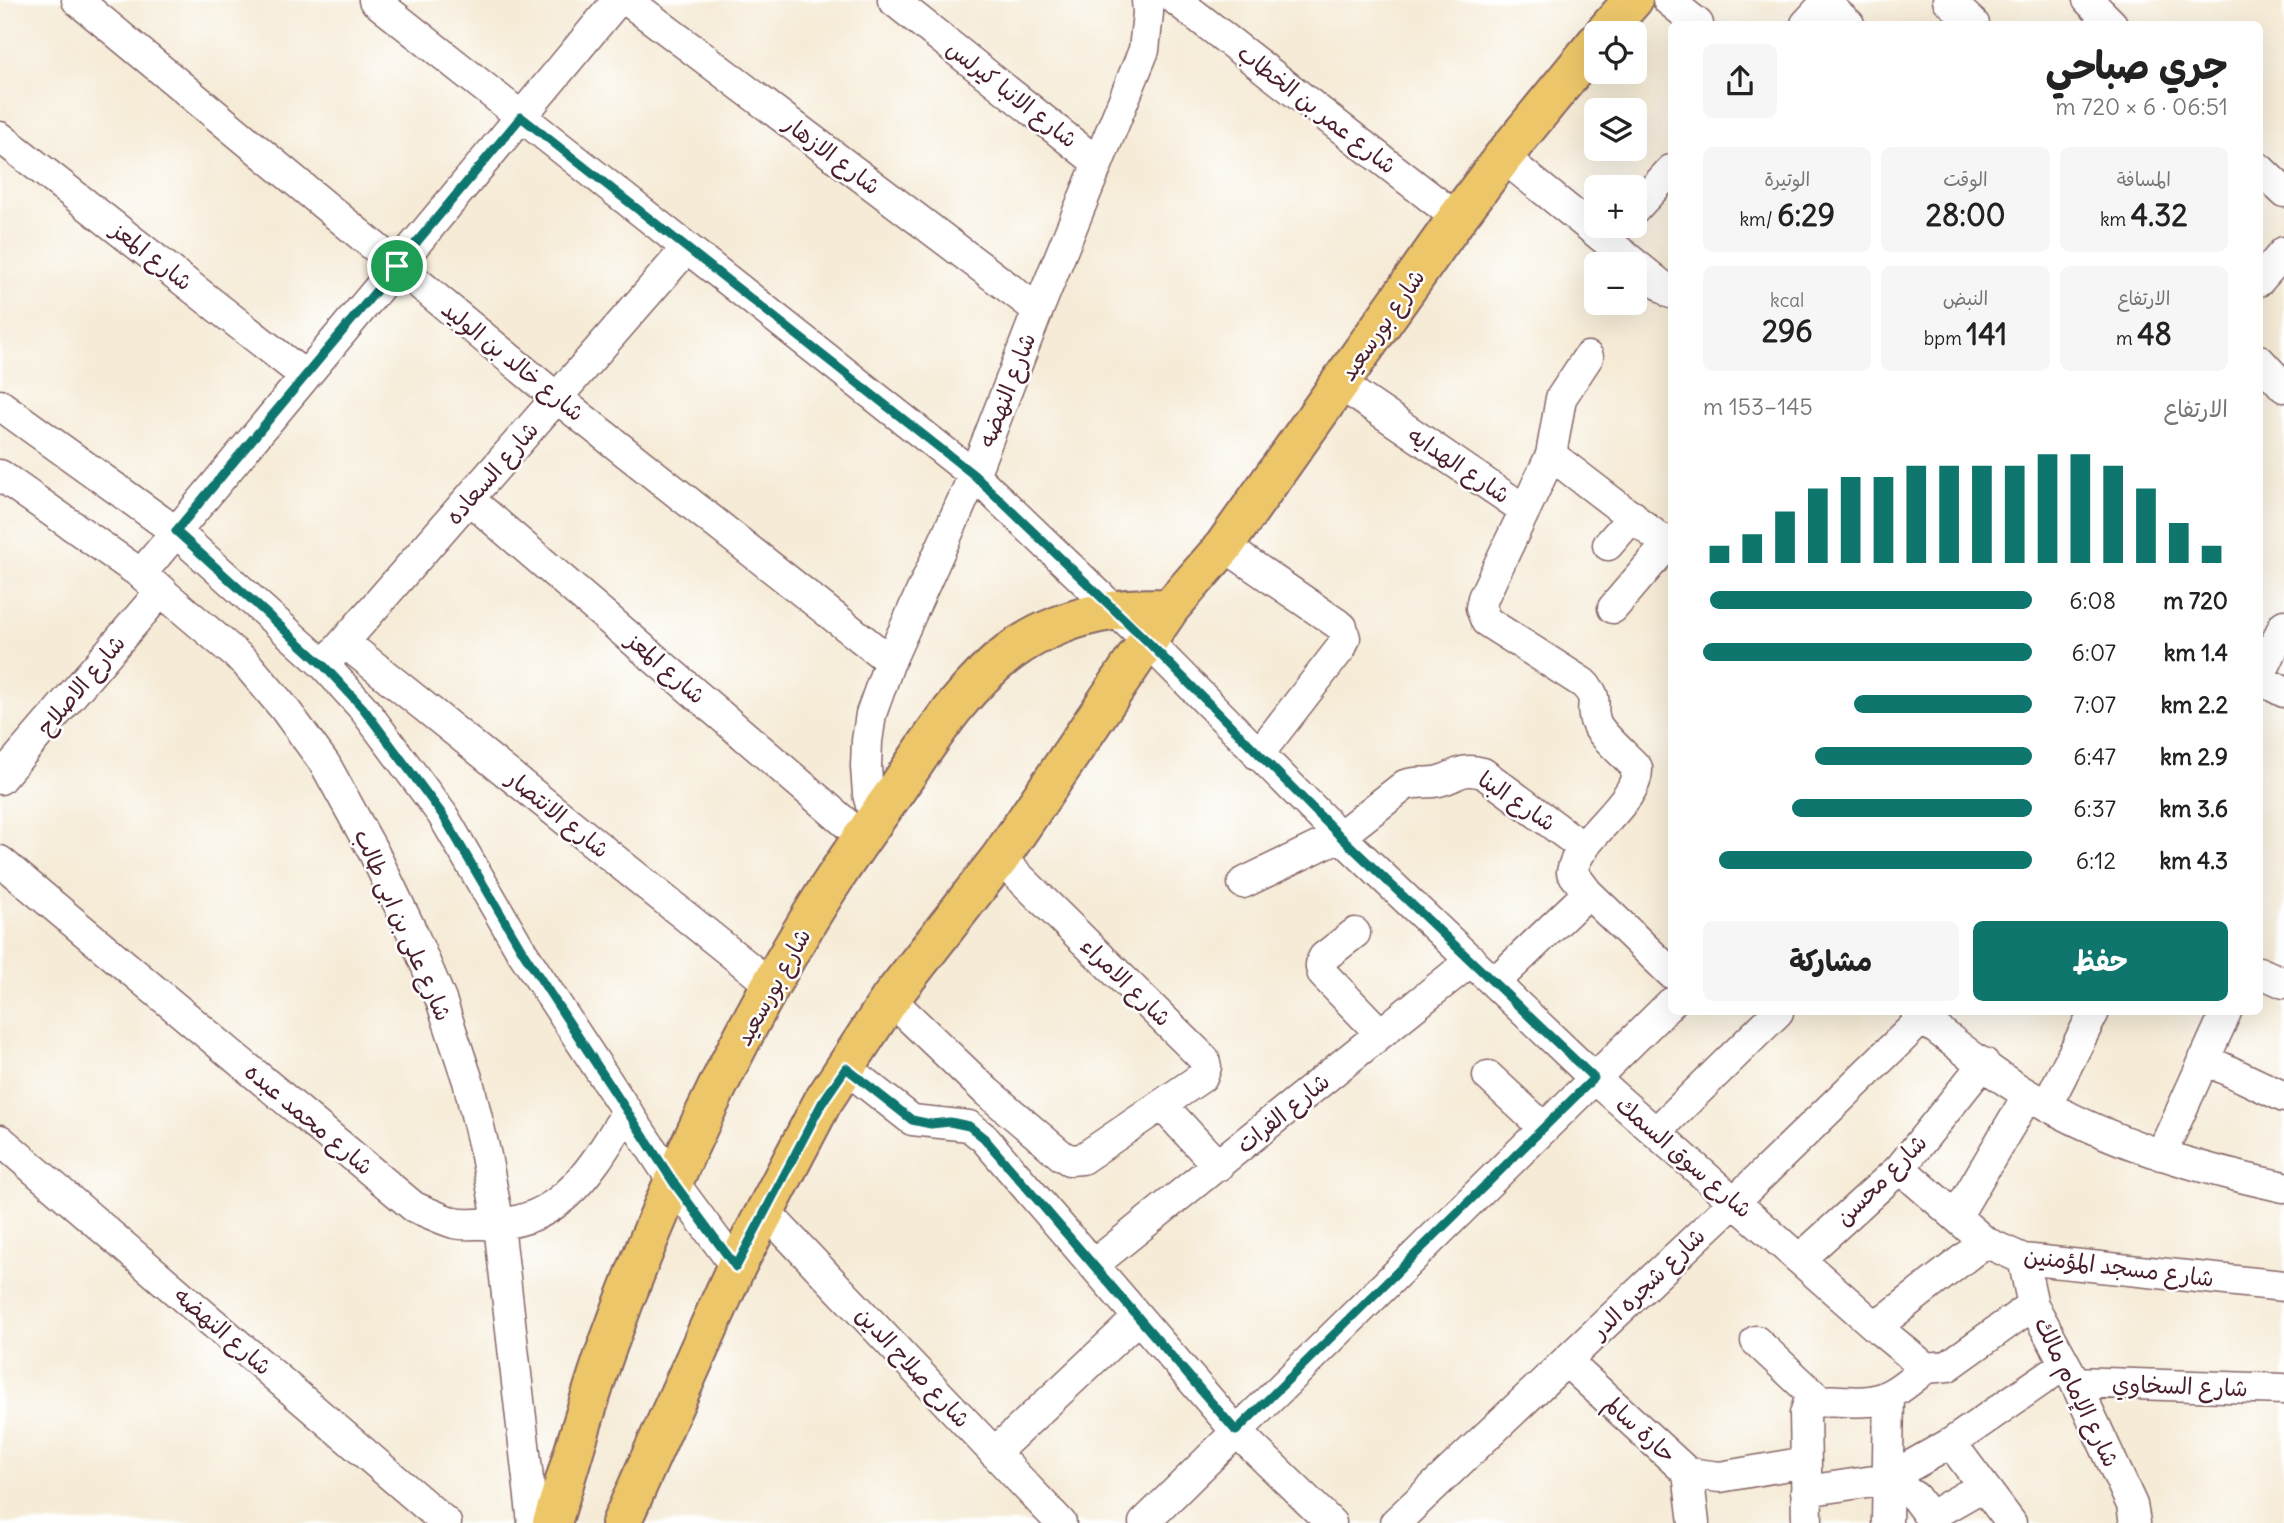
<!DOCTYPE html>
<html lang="ar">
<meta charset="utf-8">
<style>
:root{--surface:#fff;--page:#f6f6f6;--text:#222;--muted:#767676;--accent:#0f766e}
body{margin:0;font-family:Delius,"Playpen Sans Arabic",sans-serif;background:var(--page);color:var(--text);direction:rtl;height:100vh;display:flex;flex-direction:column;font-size:26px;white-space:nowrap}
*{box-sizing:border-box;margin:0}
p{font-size:23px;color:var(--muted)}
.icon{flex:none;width:38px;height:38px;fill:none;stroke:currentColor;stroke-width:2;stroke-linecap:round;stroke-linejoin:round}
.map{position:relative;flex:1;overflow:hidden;direction:ltr}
.details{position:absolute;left:1668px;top:21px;width:595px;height:994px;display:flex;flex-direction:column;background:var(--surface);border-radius:10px;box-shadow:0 7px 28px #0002;direction:rtl}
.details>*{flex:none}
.controls{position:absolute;left:1584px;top:21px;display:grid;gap:14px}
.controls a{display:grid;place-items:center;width:63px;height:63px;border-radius:10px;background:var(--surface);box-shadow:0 7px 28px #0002;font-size:35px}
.pin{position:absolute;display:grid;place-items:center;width:60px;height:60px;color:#fff;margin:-30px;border:4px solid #fff;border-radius:50%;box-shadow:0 2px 7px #0007}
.round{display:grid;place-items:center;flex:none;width:74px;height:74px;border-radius:10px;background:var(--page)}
.overview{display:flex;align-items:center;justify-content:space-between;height:119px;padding:0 35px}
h1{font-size:38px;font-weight:700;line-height:52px}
.metrics{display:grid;grid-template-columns:repeat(3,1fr);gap:10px;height:119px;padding:7px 35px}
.metrics div{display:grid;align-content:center;border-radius:10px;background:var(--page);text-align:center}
.metrics b{font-size:30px;font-weight:700}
.metrics small{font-size:19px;font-weight:400}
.metrics p{font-size:19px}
.chart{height:196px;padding:14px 35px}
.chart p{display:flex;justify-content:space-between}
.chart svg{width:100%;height:126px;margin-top:7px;stroke:var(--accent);stroke-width:6}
.cta{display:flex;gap:14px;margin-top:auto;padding:14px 35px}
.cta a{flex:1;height:80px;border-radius:10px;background:var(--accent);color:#fff;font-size:28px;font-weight:700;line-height:80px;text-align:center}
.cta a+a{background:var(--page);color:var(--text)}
ul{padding:0 35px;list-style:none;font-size:23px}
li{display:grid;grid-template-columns:112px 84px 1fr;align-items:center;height:52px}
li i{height:18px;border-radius:9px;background:var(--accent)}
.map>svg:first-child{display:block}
</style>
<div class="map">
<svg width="2284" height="1523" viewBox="0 0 2284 1523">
<rect width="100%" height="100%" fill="#fff"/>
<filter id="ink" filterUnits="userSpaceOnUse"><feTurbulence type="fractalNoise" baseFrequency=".0143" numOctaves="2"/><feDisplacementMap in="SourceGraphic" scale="14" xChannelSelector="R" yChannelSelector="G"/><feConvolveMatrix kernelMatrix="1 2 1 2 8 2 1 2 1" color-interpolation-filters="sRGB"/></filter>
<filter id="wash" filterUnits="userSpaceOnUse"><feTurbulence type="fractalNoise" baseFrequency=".00686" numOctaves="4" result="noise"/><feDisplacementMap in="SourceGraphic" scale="28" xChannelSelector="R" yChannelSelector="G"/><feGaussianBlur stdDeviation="1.57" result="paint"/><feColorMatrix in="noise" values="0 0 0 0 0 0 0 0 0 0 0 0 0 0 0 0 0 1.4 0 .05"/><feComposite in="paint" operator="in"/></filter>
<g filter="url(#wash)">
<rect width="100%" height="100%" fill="#f5ebd6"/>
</g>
<g filter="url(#ink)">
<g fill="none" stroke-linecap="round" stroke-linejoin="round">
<defs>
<path id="minor" d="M77,0L557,398L890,661
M374,0L974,475L1149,643L1340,836L1594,1078L1876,1327L1926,1368L1948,1366L2033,1305
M627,0L1038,310
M893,0L1098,163
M1176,0L1457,218
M1668,0L1698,24
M1948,0L1974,24
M2088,0L2112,24
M1825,3L1849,24
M1806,24L1828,0
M0,137L305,376
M1503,157L1671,293
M2259,168L2284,192
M1634,210L1671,170
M2259,281L2284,252
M2259,360L2284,387
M1340,384L1525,510L1483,598L1481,608L1486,621L1583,683C1602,701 1588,704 1596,723C1601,735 1626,756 1637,768C1639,803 1578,836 1572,872L1588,893L1671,973
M0,405L175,531L324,665L363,708L442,814L522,952L674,1183L736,1267
M1551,455L1671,547
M0,475L141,574L245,662L284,708L325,764L374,853L412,932L441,1000L468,1081L486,1156L499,1225L533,1523
M469,499L862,837
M1525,510L1551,455L1561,398L1588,357
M1608,545L1633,516
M1224,546L1342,627L1345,638L1341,648L1258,755
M141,574L618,0
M1613,608L1671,540
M344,642L771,985
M324,665L687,248
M2259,678L2284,625
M2259,679L2284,692
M0,779L162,590
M875,821L868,794L866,767L867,741L871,714L890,661L974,475L1038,310L1144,50L1148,13L1147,0
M0,861L414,1207C427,1212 441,1219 454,1223C463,1225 473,1224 481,1224C560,1228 591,1170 627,1112
M1243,883L1340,836L1405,785C1417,781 1427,784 1439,781C1459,776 1459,767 1483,773L1584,848
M1355,933L1324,957C1320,964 1320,967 1323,974L1380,1033
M2259,972L2284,983
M1495,982L1588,893
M890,999L987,1092L1061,1155L1069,1160L1082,1159L1202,1077L1206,1067L1204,1059L1000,858
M1916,1012L1922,1018C1958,1045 1993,1075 2032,1097C2110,1143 2196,1168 2284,1187
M2204,1059L2284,1097
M846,1068L912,1120L969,1126L984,1138L1236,1431L1331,1523
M1488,1076L1544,1128
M1162,1105L1218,1166
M2047,1105L2094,1012
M1656,1132L1778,1012
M0,1140L446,1523
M2161,1155L2226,1012
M1900,1168L1985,1242L2023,1259L2284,1286
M765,1211L1061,1523
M1957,1215L2028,1095
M1800,1259L1900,1168L1984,1063
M2023,1259L2033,1305L2075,1382L2132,1505L2135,1523
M1093,1265L1472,960
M1876,1327L1985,1242
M1756,1341L1819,1400
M1566,1361L1688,1473L1720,1477L1806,1462
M2075,1382L2284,1389
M1951,1443L2011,1523
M994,1453L1138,1318
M1688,1473L1694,1523
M1887,1479L1915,1497L1934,1523
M1806,1491L1887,1479L1951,1443L2065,1364
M1929,1517L1983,1486
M1144,1523L1671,1003
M1395,1523L1735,1201L1929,1012
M1807,1523L1805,1414L1808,1405C1828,1396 1848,1404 1869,1401C1891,1399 1909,1381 1926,1368
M1887,1523L1889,1395"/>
<path id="primary" d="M1604,33L1633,0
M552,1523C570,1466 586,1407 606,1350C663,1193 739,1028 829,887C849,856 870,826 892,796C927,746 960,689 1010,652C1038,631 1077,616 1112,611C1131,607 1151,609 1170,608
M621,1523L736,1267L822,1103L890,999L1000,858L1170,608L1224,546L1457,218L1503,157L1596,43"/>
</defs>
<use href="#minor" stroke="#866667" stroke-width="33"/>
<use href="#primary" stroke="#866667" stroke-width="42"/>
<use href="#minor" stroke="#fff" stroke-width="30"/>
<use href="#primary" stroke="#ecc669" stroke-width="38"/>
</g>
</g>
<g fill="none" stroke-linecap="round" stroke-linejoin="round" filter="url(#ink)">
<defs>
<path id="route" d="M521,117L974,475L1149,643L1340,836L1594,1078L1236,1431L984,1138L969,1126L950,1122L931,1124L912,1120L846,1068L822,1103L736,1267L674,1183L523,952L442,814L363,708L324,666L176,531Z"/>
</defs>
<use href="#route" stroke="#fff" stroke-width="14"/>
<use href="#route" stroke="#0f766e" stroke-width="9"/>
</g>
<g text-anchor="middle" stroke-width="5" stroke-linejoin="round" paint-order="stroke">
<g font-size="23" fill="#4a1f2b" stroke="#fff">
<text transform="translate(1012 94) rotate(38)" y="8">شارع الانبا كيرلس</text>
<text transform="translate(1317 109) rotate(38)" y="8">شارع عمر بن الخطاب</text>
<text transform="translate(832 155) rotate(37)" y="8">شارع الازهار</text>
<text transform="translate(152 256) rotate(38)" y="8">شارع المعز</text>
<text transform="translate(1382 325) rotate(-55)" y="8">شارع بورسعيد</text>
<text transform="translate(513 361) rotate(39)" y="8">شارع خالد بن الوليد</text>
<text transform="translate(1007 390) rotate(-69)" y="8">شارع النهضه</text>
<text transform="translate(1459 465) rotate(34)" y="8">شارع الهدايه</text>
<text transform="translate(492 473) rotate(-49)" y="8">شارع السعاده</text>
<text transform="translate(666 668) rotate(41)" y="8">شارع المعز</text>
<text transform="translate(81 685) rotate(-50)" y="8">شارع الاصلاح</text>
<text transform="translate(1517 801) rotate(34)" y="8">شارع البنا</text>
<text transform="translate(558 814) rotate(39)" y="8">شارع الانتصار</text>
<text transform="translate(403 925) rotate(66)" y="8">شارع على بن ابى طالب</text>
<text transform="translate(1126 982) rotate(44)" y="8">شارع الامراء</text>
<text transform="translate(773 987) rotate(-61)" y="8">شارع بورسعيد</text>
<text transform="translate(1283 1113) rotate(-39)" y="8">شارع الفرات</text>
<text transform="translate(309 1119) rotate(40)" y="8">شارع محمد عبده</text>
<text transform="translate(1684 1157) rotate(41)" y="8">شارع سوق السمك</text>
<text transform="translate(1881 1180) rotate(-45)" y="8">شارع محسن</text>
<text transform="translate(2119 1267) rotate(7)" y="8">شارع مسجد المؤمنين</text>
<text transform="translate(1648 1283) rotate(-44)" y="8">شارع شجره الدر</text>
<text transform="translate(223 1331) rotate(41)" y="8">شارع النهضه</text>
<text transform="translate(913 1367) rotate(47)" y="8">شارع صلاح الدين</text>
<text transform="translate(2180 1386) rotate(2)" y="8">شارع السخاوي</text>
<text transform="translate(2077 1392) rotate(64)" y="8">شارع الإمام مالك</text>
<text transform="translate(1640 1429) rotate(42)" y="8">حارة سالم</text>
</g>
</g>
</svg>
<div class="controls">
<a><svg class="icon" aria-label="locate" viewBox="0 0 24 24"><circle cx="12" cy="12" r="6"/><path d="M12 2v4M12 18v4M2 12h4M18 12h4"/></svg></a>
<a><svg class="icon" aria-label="layers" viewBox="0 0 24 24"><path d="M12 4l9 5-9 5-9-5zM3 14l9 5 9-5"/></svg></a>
<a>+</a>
<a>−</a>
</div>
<div class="pin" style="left:397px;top:266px;background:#1e9e55"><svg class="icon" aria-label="arrive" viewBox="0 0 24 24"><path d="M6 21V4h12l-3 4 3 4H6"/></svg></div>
<section class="details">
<div class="overview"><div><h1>جري صباحي</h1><p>06:51 · 6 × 720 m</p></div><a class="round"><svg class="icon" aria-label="share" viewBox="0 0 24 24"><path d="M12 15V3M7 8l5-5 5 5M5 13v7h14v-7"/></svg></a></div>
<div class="metrics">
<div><p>المسافة</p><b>4.32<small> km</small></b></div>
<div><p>الوقت</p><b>28:00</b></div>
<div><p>الوتيرة</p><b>6:29<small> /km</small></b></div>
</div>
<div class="metrics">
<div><p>الارتفاع</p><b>48<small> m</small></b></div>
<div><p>النبض</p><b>141<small> bpm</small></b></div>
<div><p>kcal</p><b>296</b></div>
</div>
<div class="chart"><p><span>الارتفاع</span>145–153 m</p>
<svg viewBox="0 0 160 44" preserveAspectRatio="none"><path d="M5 44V38M15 44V34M25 44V26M35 44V18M45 44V14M55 44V14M65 44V10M75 44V10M85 44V10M95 44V10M105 44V6M115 44V6M125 44V10M135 44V18M145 44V30M155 44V38"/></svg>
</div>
<ul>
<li><b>720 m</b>6:08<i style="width:98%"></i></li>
<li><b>1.4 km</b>6:07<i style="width:100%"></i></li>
<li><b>2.2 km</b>7:07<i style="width:54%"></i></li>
<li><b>2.9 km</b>6:47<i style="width:66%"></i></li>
<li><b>3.6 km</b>6:37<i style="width:73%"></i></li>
<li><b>4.3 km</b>6:12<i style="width:95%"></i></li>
</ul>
<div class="cta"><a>حفظ</a><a>مشاركة</a></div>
</section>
</div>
